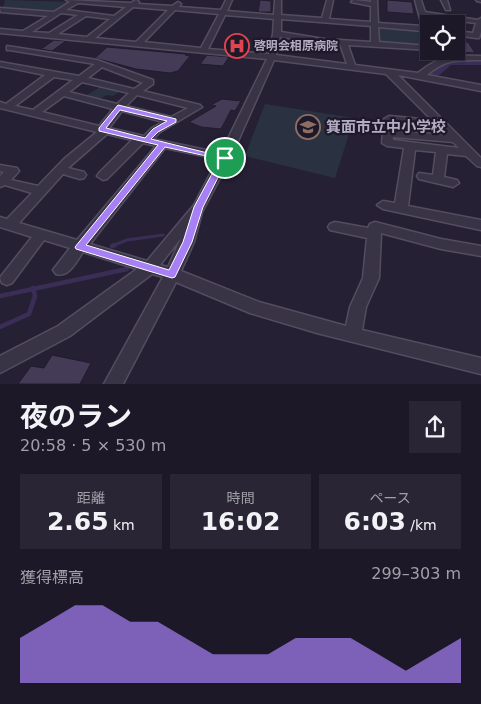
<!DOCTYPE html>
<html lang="ja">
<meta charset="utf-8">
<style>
:root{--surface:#1c1828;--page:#292534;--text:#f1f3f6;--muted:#a0a0a8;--line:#3a3745;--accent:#a780f5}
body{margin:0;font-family:"DejaVu Sans","Noto Sans JP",sans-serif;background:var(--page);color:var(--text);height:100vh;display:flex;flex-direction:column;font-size:19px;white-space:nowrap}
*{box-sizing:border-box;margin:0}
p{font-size:16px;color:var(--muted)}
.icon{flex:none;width:28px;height:28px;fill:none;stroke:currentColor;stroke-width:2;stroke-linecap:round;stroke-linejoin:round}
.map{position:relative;height:384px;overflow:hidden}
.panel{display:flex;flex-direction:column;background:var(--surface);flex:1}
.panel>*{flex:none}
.fabs{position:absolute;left:420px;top:15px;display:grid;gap:10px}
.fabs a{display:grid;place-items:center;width:45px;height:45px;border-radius:0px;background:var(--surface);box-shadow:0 1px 4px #0004,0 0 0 1px var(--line);font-size:25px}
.pin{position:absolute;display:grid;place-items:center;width:42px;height:42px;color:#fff;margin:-21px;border:2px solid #fff;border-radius:50%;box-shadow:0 1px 5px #0007}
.round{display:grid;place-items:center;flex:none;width:52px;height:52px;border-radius:0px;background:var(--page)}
.headline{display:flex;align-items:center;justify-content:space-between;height:85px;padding:0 20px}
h1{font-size:28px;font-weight:700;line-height:38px}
.metrics{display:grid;grid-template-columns:repeat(3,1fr);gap:8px;height:85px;padding:5px 20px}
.metrics div{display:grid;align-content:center;border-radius:0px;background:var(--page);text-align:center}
.metrics b{font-size:25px;font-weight:700}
.metrics small{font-size:14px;font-weight:400}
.metrics p{font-size:14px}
.chart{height:140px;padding:10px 20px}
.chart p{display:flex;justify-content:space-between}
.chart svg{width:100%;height:90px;margin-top:5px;fill:var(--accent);opacity:.7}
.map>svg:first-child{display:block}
</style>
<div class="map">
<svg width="481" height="384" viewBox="0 0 481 384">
<rect width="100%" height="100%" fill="#262035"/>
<path fill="#2a3242" d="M5,0L71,2L55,13L3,9Z
M377,27L422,30L427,45L378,43Z
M100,87L120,91L113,96L107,95L98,100L84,97Z
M265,104L354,118L335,178L245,156Z"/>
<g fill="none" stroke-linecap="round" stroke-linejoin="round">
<path stroke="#3a2e56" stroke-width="3" d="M112,246L127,240L163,235"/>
<path stroke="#3a2e56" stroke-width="4.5" d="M112,246L115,245
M0,296L127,269
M0,327L29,314L35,296L33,288"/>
<path fill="#3a2e56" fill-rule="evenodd" d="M449,57H481V65H451C443,71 438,80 426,77L425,74C430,68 441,59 449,57Z"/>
</g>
<path fill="#443c56" stroke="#201b2d" d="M260,0L271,1V12H258Z
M387,0L412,2L414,14L387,12Z
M54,40L66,41L52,51L41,49Z
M456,41L468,42L475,53L456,52Z
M107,47L186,54L185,55L190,56L178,71L170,73L136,69L95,58Z
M207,55L229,57L223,66L200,64Z
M222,99L241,101L235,111L231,110L221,129L201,127L189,122L216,106L211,105Z
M52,355L91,363L80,384H18L31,366L44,368Z"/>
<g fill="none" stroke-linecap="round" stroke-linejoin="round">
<defs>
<path id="minor" d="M66,0L131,3L136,0L139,2L138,4L172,6L178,2L181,4L179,7L221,10L226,0H232L227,11L274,15L275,0H281V15L322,18L327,0H333L329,19L371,22V6L351,2L354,0L371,2V0H377L378,23L422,26L415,0H421L425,12L478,20L481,18V32L479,38H476L456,35V31L473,33L476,23L426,17L429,27V43L425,41L423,31L378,27L379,42L429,46V50L348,45L355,65L418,73C440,55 454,55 481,56V60C457,60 446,59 427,75L481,85V91L398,75L481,158V167L477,166L466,156L447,154L444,177L457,180L459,183L453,187L419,179L417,176L419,173L433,175L436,152L415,150L408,206L481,220V230L383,209L377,205L383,201L395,203L404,148L387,146L382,143L384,119L389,116L432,120L386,74L274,60L231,157L202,212L194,242L181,271L259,302L346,326L350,307L363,278L367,238L330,230L328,227L330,224L335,222L368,228L370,224L375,222L441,239L481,246V256L441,249L381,233L379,278L366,307L362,330L481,358V374L317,333L250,313L176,282L123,384H104L163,277L152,274L70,336L0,373V356L58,326L137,269L83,252C76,262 69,278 56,274L53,270L70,248L44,240L12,283L7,285L2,283L0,278L2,275L32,237L0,227V217L7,219L32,193L5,185L0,187V176L4,172L0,171V165L17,168L19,171L11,180L38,186L64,159L97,132L0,108V102L6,104L45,75L0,66V62L79,76L95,64L10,50H7V46L97,60L153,80V84L143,91L200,105L202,107L160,132L153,139L221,153L267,59L0,33V29L23,31L48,16L1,12L0,8L54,12L70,2ZM78,3L126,7L114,16L66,10ZM133,7L168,10L136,42L95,38ZM175,10L219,14L201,48L144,42ZM61,13L78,15L49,33L32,32ZM225,15L274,19L273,34L269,54L208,49ZM86,16L110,19L87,37L58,34ZM281,19L371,26V42L324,39L281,32ZM280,37L340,44L347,64L276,55ZM102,67L143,83L134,89L88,78ZM54,77L73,80L33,110L15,106ZM82,82L129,93L117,104L69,92ZM137,95L188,108L171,117L126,106ZM64,96L113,109L99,126L42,112ZM122,111L163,122L152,128L144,136L109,128ZM394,123L438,127L446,135L393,131ZM107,134L132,140L99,173L97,176L103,180L107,179L143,143L156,146L77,240L19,223L63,174L80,179L84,178L86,175L84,172L68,168ZM393,137L453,142L459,148L393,140ZM165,148L218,159L194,205L147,261L90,244ZM181,238L168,267L160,265Z
M441,0H447L450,10H446Z
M476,0H481V2L477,1Z"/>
</defs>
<use href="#minor" stroke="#544d61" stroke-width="3"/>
<use href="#minor" fill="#393346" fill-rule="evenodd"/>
</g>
<path fill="#a780f5" stroke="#fff" fill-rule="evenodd" d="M118,105L176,119V122L158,132L151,139L228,158L203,207L192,242L175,277L172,278L76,249L75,247L158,145L99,131V128ZM120,110L167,121L153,129L145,138L106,128ZM165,147L220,159L194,207L183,242L169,270L86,245Z"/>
<defs>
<symbol id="hospital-ring" viewBox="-11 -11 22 22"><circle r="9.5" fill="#1e192a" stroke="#e0444e" stroke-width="1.5"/><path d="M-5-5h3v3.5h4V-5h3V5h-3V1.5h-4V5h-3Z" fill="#e0444e"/></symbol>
<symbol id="school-ring" viewBox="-11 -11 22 22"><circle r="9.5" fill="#1e192a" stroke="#8d6e63" stroke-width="1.5"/><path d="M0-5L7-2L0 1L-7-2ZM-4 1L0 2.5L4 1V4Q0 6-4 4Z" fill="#8d6e63"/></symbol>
</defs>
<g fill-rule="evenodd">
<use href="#hospital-ring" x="223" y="32" width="28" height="28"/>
<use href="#school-ring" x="294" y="113" width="28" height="28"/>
</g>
<g text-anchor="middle" stroke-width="4.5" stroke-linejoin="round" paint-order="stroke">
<g font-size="12" font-weight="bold" fill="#b4adc3" stroke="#1e192a" text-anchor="start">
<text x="254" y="50">啓明会相原病院</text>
</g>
<g font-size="15" font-weight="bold" fill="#b4adc3" stroke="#1e192a" text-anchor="start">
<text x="326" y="132">箕面市立中小学校</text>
</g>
</g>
</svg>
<div class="fabs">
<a><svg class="icon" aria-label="locate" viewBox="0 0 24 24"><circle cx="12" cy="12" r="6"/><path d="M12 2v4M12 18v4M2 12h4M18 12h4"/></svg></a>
</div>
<div class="pin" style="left:225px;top:158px;background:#1e9e55"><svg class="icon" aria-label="arrive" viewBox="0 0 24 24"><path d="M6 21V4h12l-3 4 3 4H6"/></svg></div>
</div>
<section class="panel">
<div class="headline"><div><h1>夜のラン</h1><p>20:58 · 5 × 530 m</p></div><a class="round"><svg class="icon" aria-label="share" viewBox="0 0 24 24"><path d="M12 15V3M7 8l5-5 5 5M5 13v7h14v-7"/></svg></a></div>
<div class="metrics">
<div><p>距離</p><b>2.65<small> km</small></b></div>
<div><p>時間</p><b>16:02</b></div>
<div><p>ペース</p><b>6:03<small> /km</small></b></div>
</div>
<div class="chart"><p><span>獲得標高</span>299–303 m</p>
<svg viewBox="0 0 160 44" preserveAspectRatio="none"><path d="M0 44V22L10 14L20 6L30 6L40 14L50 14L60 22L70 30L80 30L90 30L100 22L110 22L120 22L130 30L140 38L150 30L160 22V44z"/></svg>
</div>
</section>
